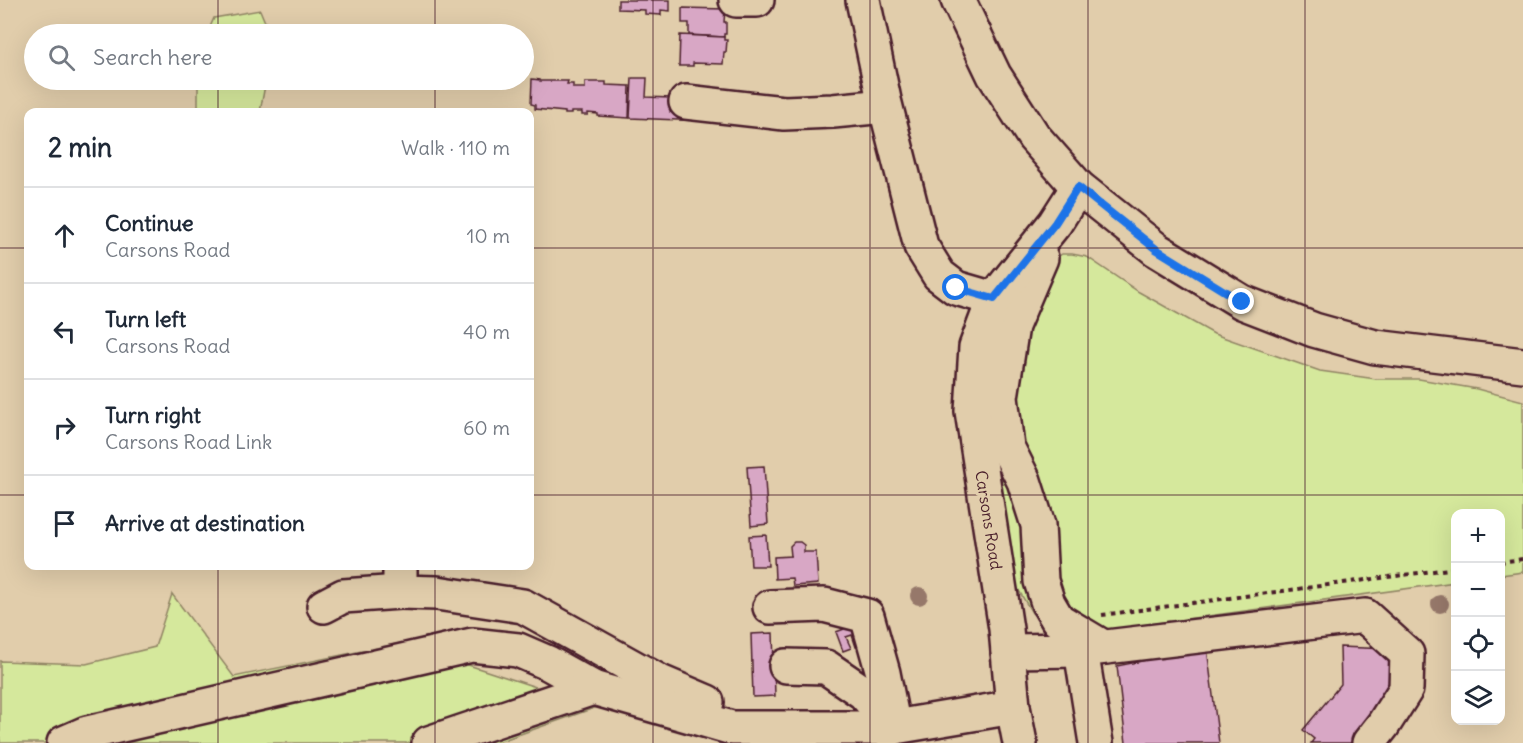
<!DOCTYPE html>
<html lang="en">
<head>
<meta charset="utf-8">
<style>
	:root { --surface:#fff; --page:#f2f2f3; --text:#1f2937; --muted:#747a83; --line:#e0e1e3 }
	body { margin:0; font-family:Delius,sans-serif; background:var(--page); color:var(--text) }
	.controls { position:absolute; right:18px; bottom:18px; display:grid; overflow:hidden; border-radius:12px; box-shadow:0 6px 24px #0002 }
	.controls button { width:54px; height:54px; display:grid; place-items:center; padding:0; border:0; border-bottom:2px solid var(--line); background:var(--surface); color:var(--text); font:30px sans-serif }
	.stop { position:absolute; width:18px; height:18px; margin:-14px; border:4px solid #1a73e8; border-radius:50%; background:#fff }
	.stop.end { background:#1a73e8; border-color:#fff; box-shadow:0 2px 6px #0008 }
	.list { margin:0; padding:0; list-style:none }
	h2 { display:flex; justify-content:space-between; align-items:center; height:78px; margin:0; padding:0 24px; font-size:26px }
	h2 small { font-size:20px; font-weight:400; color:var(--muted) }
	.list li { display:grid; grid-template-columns:39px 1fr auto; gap:18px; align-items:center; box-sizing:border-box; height:96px; padding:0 24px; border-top:2px solid var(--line) }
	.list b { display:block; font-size:22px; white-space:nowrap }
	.list p { margin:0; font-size:20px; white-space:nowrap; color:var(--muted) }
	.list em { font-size:20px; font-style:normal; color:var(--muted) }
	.icon { flex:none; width:33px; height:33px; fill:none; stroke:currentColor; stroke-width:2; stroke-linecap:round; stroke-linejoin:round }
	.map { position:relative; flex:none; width:1523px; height:743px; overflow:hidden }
	.search { position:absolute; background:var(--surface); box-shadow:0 6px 24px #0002; left:24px; top:24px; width:510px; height:66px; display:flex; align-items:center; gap:15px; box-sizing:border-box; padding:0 21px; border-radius:33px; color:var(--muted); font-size:22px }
	.panel { position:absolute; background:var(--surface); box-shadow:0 6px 24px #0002; left:24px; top:108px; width:510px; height:462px; border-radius:12px }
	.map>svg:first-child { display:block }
</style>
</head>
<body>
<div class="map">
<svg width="1523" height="743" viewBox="0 0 1523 743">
	<rect width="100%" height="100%" fill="#e1cdab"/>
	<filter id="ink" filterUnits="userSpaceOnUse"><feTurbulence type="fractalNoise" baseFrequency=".0167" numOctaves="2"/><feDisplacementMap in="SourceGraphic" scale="12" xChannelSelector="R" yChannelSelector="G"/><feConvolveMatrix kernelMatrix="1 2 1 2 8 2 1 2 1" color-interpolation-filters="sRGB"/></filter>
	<g filter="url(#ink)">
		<g fill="#d5e89c" stroke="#908464" stroke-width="1.5">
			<path d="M260,10L270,34H207L214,18Z"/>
			<path d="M198,80H266L260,112H198Z"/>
			<path d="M1062,254H1072L1087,257L1139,292L1214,334L1320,371L1376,379H1419L1477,389L1523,401V572L1501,575L1500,514H1456L1455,582L1062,636L1032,613L1015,584L987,425L1048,264Z"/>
			<path d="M172,594L234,677L401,643L597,707L495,743H0V661L86,664L155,647Z"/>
		</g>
		<g fill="#d8a7c5" stroke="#4a1f2b" stroke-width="1.5">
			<path d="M618,0H670V11L661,10V15L645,14V10L618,9Z"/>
			<path d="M682,8L725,9L724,22H726V34H724V37L689,35V23H682Z"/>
			<path d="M680,35L724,37V40H727L726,52H724L723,64L693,63V66H679Z"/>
			<path d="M632,78H647L646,97L670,98V112L703,114V121L630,118Z"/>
			<path d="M532,79L540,80V81H568L567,84H573V88H585V82H606V85L630,86L629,118L598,116V114L588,113V115H582V112H571V114H565V112L535,109V105L531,104Z"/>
			<path d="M764,466L768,524L751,526L747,467Z"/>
			<path d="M766,535L768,566H751L749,536Z"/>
			<path d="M794,542H800L804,545V552H816L818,584L793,586L792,578L775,579L774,557L791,556L790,546Z"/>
			<path d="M858,624L865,643L856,647L852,635L846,637L851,648L843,651L836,632Z"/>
			<path d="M773,633L775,696L753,697L751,634Z"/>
			<path d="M1340,647L1388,649L1392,691L1354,743H1311L1314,739L1303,730L1341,684Z"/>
			<path d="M1207,648L1219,743H1126L1117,666Z"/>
		</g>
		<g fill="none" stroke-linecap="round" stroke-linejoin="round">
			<g stroke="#4a1f2b" stroke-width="38">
				<g id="minor">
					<path d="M736,0H757"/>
					<path d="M863,0L884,100L921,246L939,275L956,288L994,299"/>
					<path d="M958,0L994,75L1034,137L1078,187L1157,250L1242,302L1314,330L1375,347L1523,365"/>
					<path d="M686,102L784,113L833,111L885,106"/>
					<path d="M1041,258L1012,326L1001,397L1007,447L1024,481L1038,525L1041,581L1048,603L1058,620L1103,647"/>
					<path d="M400,566V592L437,593L523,606L660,682L707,702"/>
					<path d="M324,606L343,596L400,592"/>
					<path d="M770,607L824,605L867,616L883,673L894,728"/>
					<path d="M1081,650L1096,743"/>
					<path d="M1008,651L1081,650L1365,616L1407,654L1406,689L1383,725L1369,743"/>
					<path d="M786,666L826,667L864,693L893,726"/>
					<path d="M64,743L87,733L472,645L518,650L548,663L593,688L732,728H889L1013,707"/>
					<path d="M429,743L593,688"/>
					<path d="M1020,743L1013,707L1006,629L972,411L976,347L994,299L1055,223L1078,187"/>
				</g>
			</g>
			<g stroke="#4a1f2b" stroke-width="4" stroke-dasharray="4.5 4.5" stroke-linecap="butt">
				<path d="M1500,562L1523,559"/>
				<path d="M1102,615L1456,568"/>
			</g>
			<use href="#minor" stroke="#e1cdab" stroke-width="33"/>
		</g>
		<g fill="#96786b">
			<circle cx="919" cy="596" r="9"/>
			<circle cx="1440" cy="604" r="9"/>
		</g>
	</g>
	<g fill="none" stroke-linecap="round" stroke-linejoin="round" filter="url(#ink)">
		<path stroke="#1a73e8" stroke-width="8" d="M956,288L994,299L1055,223L1078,187L1156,249L1242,302"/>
	</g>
	<path fill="none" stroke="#4a1f2b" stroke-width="1.5" stroke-opacity="0.55" d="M218,0V34M435,0V34M653,0V743M870,0V743M1088,0V743M1305,0V743M218,80V112M435,80V112M0,248H28M530,248H1523M0,495H28M530,495H1523M218,566V743M435,566V743"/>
	<g text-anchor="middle" stroke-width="6" stroke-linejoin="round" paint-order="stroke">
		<g font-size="16" fill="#4a1f2b" stroke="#e1cdab">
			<text transform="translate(989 520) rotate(81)" y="6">Carsons Road</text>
		</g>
	</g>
</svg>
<div class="controls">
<button>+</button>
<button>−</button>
<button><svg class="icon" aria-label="locate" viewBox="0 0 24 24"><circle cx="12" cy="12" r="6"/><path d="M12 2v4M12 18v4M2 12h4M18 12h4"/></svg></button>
<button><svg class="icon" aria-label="layers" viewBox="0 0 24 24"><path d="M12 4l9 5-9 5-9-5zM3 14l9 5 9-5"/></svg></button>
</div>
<div class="stop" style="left:956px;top:288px"></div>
<div class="stop end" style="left:1242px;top:302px"></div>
<div class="search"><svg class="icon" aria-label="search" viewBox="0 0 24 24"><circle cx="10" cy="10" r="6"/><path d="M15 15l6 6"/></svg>Search here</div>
<section class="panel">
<h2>2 min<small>Walk · 110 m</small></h2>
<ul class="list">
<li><svg class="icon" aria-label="ahead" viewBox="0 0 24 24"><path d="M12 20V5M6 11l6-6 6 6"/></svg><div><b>Continue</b><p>Carsons Road</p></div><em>10 m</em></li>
<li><svg class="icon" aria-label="left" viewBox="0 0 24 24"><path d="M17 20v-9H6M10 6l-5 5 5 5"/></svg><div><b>Turn left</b><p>Carsons Road</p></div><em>40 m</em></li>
<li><svg class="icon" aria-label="right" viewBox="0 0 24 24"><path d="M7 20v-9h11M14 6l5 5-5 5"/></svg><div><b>Turn right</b><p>Carsons Road Link</p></div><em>60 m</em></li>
<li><svg class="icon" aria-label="arrive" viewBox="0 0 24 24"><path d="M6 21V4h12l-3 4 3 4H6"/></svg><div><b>Arrive at destination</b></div></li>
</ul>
</section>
</div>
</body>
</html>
